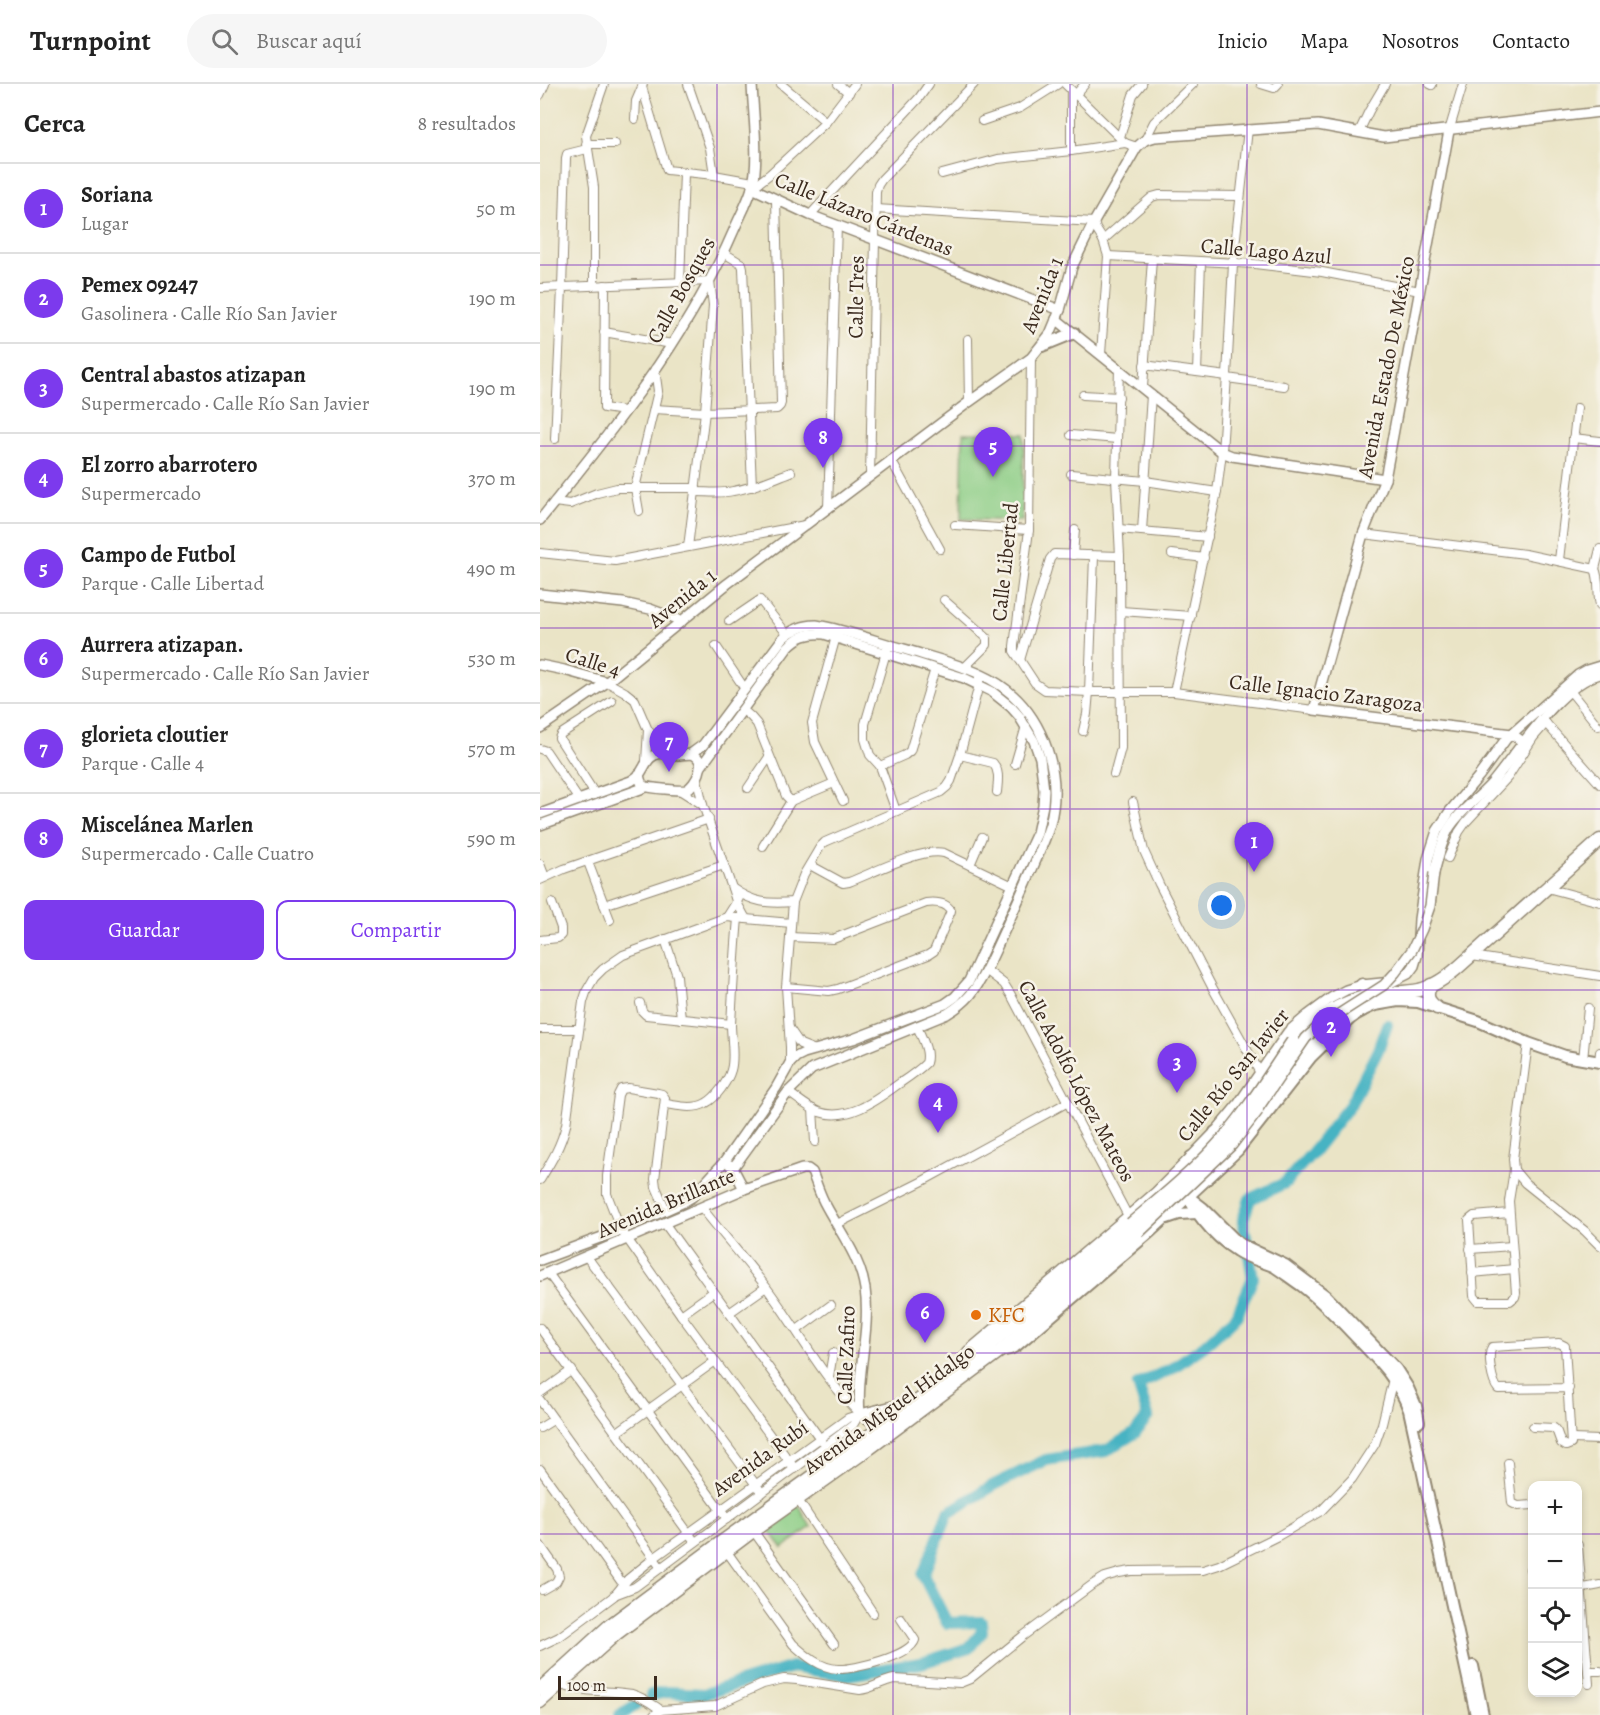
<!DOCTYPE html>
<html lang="es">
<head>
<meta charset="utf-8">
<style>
	:root { --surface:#fff; --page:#f6f6f6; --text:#222; --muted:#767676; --line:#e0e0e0; --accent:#7c3aed }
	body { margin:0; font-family:Alegreya,serif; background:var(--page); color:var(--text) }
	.controls { position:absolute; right:18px; bottom:18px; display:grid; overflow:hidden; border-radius:12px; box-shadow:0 3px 9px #0003 }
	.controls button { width:54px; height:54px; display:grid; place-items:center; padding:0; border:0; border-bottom:2px solid var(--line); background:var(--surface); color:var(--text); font:30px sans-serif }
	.scale { position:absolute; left:18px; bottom:15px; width:99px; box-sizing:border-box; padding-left:6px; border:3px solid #3b2a1e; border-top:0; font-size:16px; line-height:21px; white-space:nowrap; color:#3b2a1e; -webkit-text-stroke:4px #f7f3e8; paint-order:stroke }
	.you { position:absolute; left:682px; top:822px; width:21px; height:21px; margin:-15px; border:4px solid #fff; border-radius:50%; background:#1a73e8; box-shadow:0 0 0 9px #1a73e833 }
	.badge { display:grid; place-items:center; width:39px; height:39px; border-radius:50%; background:var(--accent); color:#fff; font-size:20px; font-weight:700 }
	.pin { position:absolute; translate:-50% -50px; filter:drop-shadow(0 2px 3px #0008) }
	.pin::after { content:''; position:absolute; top:32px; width:21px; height:18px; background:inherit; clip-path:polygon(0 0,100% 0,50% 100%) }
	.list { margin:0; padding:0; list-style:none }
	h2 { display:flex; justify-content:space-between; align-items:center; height:78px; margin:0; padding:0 24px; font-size:26px }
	h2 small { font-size:20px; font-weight:400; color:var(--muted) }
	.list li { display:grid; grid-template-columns:39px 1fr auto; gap:18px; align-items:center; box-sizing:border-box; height:90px; padding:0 24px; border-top:2px solid var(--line) }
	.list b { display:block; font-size:22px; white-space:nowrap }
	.list p { margin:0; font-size:20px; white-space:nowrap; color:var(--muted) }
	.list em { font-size:20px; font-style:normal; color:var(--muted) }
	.actions { display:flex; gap:12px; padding:18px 24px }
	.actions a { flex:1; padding:14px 0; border:2px solid var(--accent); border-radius:12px; text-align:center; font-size:21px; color:var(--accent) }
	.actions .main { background:var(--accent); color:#fff }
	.icon { flex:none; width:33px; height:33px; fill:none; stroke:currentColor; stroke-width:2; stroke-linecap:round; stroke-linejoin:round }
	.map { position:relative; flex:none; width:1060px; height:1631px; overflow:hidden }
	header { display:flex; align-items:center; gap:36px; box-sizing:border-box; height:84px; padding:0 30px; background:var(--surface); border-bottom:2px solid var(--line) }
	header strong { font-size:28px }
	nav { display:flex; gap:33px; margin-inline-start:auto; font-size:21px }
	.search { width:420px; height:54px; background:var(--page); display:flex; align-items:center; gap:15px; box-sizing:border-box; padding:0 21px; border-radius:33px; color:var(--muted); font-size:22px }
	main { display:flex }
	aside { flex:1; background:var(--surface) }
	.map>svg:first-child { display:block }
</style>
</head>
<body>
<header>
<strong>Turnpoint</strong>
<div class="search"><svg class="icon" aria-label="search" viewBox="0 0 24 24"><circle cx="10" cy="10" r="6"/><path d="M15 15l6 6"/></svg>Buscar aquí</div>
<nav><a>Inicio</a><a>Mapa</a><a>Nosotros</a><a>Contacto</a></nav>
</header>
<main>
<aside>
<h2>Cerca<small>8 resultados</small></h2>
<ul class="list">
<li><span class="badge">1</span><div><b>Soriana</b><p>Lugar</p></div><em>50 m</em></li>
<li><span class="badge">2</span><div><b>Pemex 09247</b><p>Gasolinera · Calle Río San Javier</p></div><em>190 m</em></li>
<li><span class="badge">3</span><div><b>Central abastos atizapan</b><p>Supermercado · Calle Río San Javier</p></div><em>190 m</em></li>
<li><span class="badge">4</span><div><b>El zorro abarrotero</b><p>Supermercado</p></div><em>370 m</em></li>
<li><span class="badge">5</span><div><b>Campo de Futbol</b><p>Parque · Calle Libertad</p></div><em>490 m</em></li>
<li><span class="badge">6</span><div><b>Aurrera atizapan.</b><p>Supermercado · Calle Río San Javier</p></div><em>530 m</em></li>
<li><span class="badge">7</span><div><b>glorieta cloutier</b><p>Parque · Calle 4</p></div><em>570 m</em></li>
<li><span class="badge">8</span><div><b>Miscelánea Marlen</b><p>Supermercado · Calle Cuatro</p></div><em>590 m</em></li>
</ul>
<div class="actions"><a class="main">Guardar</a><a>Compartir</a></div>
</aside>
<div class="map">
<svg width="1060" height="1631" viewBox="0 0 1060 1631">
	<rect width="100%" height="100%" fill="#f7f3e8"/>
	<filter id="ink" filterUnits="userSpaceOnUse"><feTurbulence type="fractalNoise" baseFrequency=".0167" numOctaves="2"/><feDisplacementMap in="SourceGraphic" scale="12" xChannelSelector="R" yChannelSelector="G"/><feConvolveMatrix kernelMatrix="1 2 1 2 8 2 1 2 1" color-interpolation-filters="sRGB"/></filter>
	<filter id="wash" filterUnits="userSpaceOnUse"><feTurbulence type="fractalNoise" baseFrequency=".008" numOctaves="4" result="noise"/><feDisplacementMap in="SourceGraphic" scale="24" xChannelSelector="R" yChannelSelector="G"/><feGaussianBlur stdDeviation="1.35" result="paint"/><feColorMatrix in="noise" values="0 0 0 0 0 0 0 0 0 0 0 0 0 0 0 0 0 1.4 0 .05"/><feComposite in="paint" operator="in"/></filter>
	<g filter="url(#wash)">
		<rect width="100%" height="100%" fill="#eae4c6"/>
		<g fill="#8ccd85" stroke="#647c52" stroke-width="1.5">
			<path d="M423,349L484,350L482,437L421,435Z"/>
			<path d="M255,1415L271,1443L243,1464L224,1440Z"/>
		</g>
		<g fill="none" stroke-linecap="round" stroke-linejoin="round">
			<g stroke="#46b3c3" stroke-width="12">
				<path d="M111,1611L127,1608L164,1610L252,1583L307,1591L381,1579L429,1564L442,1548L441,1538L407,1539L383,1491L408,1429L454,1401L506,1376L566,1367L595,1349L608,1332L598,1301L631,1285L664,1262L696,1233L713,1194L703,1136L710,1115L745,1099L772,1069L810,1021L838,966L847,941"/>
				<path d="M80,1631L96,1621"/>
			</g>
		</g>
	</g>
	<g filter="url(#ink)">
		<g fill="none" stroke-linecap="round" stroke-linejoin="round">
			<g stroke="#928772" stroke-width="10">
				<g id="minor">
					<path d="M103,0L102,3L127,86L174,91L213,98"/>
					<path d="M148,0L170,64L174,91"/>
					<path d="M241,0L286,38"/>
					<path d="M298,0L309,9"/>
					<path d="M525,0L585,59L597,63"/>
					<path d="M721,0L734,4L738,0"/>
					<path d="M890,0L892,1"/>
					<path d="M536,10L545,0"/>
					<path d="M0,11L5,0"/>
					<path d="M95,35L96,17L102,3"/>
					<path d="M442,37L480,24L518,0"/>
					<path d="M909,47L923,0"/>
					<path d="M819,48L829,27L845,0"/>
					<path d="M580,53L593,11L602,0"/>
					<path d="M605,56L614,38L653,0"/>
					<path d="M46,60H75"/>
					<path d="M531,67V6"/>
					<path d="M402,90L458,75L531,67L585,59"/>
					<path d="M212,104L230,90L286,38L315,0"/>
					<path d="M336,125L554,138L556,145L563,156L568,172L561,270"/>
					<path d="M270,131L379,14L389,0"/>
					<path d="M563,156L612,113L619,111L700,112"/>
					<path d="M184,169L202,180L203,184L212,403"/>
					<path d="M568,172L715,180L782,188L880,207"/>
					<path d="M140,198L144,89"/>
					<path d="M54,201V103L46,52L64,0"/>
					<path d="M65,201L64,324L84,327"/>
					<path d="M0,204L170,197L173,221L165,328L148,463"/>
					<path d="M64,248L132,260"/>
					<path d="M428,255L429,318"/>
					<path d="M491,274L489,446L474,562V567L495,599L505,606L549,608H634L774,626"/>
					<path d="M604,281L687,292"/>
					<path d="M657,288L661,178"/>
					<path d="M687,294L744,302"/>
					<path d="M603,303L612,175"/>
					<path d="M543,311L579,313"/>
					<path d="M114,325L165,328L237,325L240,322L241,319L236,116"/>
					<path d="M531,351L577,355"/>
					<path d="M1033,354L1060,357"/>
					<path d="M15,355L22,204L26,74L27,70L47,65"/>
					<path d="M351,376L400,465"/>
					<path d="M531,390L605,397L677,408"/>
					<path d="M330,392L336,108L338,101L342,95L434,0"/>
					<path d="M155,408C168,408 180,410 193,407C213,404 232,395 251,388"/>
					<path d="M14,418L30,420L57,409L77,404H156"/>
					<path d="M288,424L297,141"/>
					<path d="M99,427L95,404L118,307L115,285"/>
					<path d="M415,441L489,446"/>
					<path d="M579,445L668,453"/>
					<path d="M602,447L611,311"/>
					<path d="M823,450L985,470L1055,485"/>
					<path d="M0,469L75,477L265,441"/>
					<path d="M632,470L664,474"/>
					<path d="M533,471L535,446"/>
					<path d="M1019,476L1037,324"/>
					<path d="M1055,485C1060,495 1057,510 1060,521"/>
					<path d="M1055,485L1060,465"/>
					<path d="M404,516L447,554V561L424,584"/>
					<path d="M581,527L651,532"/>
					<path d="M189,537L220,516L247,550"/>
					<path d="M297,549L272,639L275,658L303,717"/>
					<path d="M176,562L205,605"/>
					<path d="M347,565L325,640V655L330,671L340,682L356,727"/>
					<path d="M480,576L510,475L514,470L580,472"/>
					<path d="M67,598L85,608L95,616L108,646L129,670"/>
					<path d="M1027,603L1058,642"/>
					<path d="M634,608L677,408L682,368L687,292L693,180L708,45"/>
					<path d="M203,626L211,633L217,640L246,712L251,717"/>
					<path d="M1003,636L1060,700"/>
					<path d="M543,647L547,630L549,608L554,472"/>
					<path d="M0,665L6,667L39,716"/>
					<path d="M420,671L453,679C460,687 458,697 457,708"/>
					<path d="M106,677L108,646"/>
					<path d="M475,680L486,642"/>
					<path d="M340,682L365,671L370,667L395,585"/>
					<path d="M574,690L581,664L580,472L576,394L579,284"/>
					<path d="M157,695L163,721L192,804"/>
					<path d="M208,704L229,673"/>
					<path d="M141,707L163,721"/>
					<path d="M55,710L19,654L21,650L72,617"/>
					<path d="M251,717L294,699"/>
					<path d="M593,718L604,767L619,800L672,903L720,989"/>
					<path d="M223,762L251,717"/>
					<path d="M908,774L919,748L926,738L968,693L993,654L1006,639"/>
					<path d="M48,778L70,836"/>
					<path d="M0,780L5,793"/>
					<path d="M270,781L303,799L309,798C333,789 380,764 404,769L473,802"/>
					<path d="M430,781L442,753"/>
					<path d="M0,796L24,785L169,735"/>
					<path d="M1007,804L1060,818"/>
					<path d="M64,821L184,781"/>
					<path d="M187,833L199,814"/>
					<path d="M251,839L206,835L196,817L192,804C213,819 228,820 253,818"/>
					<path d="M125,855L137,892L141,935"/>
					<path d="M0,856L18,854L21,851V844L12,819"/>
					<path d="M932,872L1060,892"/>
					<path d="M446,886L464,900L471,911L588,1132"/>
					<path d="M246,903L289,907L298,905L388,871L394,867L411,827C406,818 395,818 386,819L293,855L250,853"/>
					<path d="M100,919L102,927L106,931L191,940"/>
					<path d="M249,944L260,960L275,966"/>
					<path d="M0,945H38"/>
					<path d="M1043,976L1048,924"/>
					<path d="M1059,978L1060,968"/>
					<path d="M250,979V963L246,903L253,818L264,790L280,763L285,758L401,708L407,703L411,697L420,671L439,601V590"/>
					<path d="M248,1008C257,1014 268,1024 279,1028C309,1038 338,1015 360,999C369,993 378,987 386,979C390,967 381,953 377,942"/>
					<path d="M126,1020C139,1022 154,1026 166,1019C176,1014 188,997 191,986C195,973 191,955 191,940C193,905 195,869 198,834"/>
					<path d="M273,1025L275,1058"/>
					<path d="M974,1086L985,1099L1045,1147L1060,1162"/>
					<path d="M0,1096C11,1078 21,1062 26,1041L43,918L47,906L54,894L63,885L83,871L187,833L206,835"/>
					<path d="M162,1124C183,1151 206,1176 226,1203C258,1245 282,1294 320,1330"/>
					<path d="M126,1126L116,1103L115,1095L125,1014L122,1010L118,1009L88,1004L81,1005L78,1011L67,1092V1110L81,1146L141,1231L255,1385"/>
					<path d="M969,1129L934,1132L929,1136L934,1212L938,1217H970L975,1213L976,1209L969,1117L974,1086L973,1075L988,959"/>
					<path d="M125,1140L281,1356"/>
					<path d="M297,1140L381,1098L528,1018"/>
					<path d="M930,1165L972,1162"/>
					<path d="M47,1173L222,1409"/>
					<path d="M8,1189L187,1435"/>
					<path d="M932,1189L974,1185"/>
					<path d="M189,1229L226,1203"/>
					<path d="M141,1231L173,1208"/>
					<path d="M0,1244L155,1458"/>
					<path d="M257,1246L291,1221"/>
					<path d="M289,1293L293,1269"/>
					<path d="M0,1309L32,1286"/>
					<path d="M0,1316L121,1484"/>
					<path d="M993,1343L1014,1344L1017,1348L1021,1359L1026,1362L1031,1360L1025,1262L1019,1259L952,1263C947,1272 952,1298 958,1305L1029,1304"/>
					<path d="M0,1344L13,1336"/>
					<path d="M76,1349L174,1278"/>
					<path d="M1032,1355L1060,1356"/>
					<path d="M968,1379L972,1419L978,1422L993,1421"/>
					<path d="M0,1385L85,1503"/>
					<path d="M256,1413L333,1529"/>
					<path d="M212,1445L294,1560"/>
					<path d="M0,1461L17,1485L19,1492L16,1498L2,1506"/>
					<path d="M1038,1461L1049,1600"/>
					<path d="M185,1465L253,1560C266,1572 280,1584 298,1585C314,1586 370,1572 375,1556L361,1535"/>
					<path d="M990,1485L993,1492"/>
					<path d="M1038,1505L1060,1501"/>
					<path d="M74,1511L95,1503L285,1362L313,1341L319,1331"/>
					<path d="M0,1562L19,1553L30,1545L74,1512L88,1495L114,1474L308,1334L320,1330"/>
					<path d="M1048,1587H1060"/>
					<path d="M18,1599C34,1609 72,1606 92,1610C103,1613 112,1620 121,1626"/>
					<path d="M114,1631L121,1626L175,1622L223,1600L244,1595L257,1596L320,1606C332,1605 342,1597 354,1595L420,1599L430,1595L483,1552L552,1501L565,1493L579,1489L591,1487L663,1486L679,1481L738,1452L781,1427L812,1395L835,1360L842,1340L853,1295"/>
				</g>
			</g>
			<g stroke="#928772" stroke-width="12">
				<g id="tertiary">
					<path d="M0,1L3,0"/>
					<path d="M909,47L845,395L823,450L774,626L972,650L983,658"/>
					<path d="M212,104L270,131L520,226"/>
					<path d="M516,235L682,368L692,372L845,395"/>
					<path d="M0,436C73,346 148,253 194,146C200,132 208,118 212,104C220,78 213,29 212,0"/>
					<path d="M0,510L83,519L110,525L142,537"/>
					<path d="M0,581L24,586L67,598"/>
					<path d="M0,644L67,598L187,500L429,318L491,274L510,250L520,226L532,183L554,138L597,63L605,56L615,53L778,41L844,53L1060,28"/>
					<path d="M152,669L163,661L243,554C253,545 263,541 276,541C306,546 335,557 364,565C393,574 423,581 450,595C500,622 524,685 510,740C504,760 494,780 486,799C473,828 460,857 446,886C435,907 428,917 407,930L272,985L248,1008L193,1084"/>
					<path d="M0,730L91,697C94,695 97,693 99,691C106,682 107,671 121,669C127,669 134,671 140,671C144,671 150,669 154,671C168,678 156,701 146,706C143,707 107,704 105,702C100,700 100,695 99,690"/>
					<path d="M0,741L106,703"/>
					<path d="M894,789C898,774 901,759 908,746C919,727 938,715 952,699C977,669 1021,599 1060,590"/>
					<path d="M190,1081L193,1084L204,1105"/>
					<path d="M0,1176L81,1146L142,1119L152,1113L185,1077L236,1004L250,979L256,973L264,969L313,955L405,920L415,913L429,897L497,749L503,721L504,706L500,674L494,657L479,632L471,623L451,607L424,594L284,550C268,549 258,552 248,563L160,684"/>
					<path d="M0,1192L204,1105L262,1085H268L272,1088C276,1098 279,1108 284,1118C299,1147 320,1172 325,1205C331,1247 316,1288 320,1330L344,1346"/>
					<path d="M419,1287L421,1278L428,1267L588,1132L616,1108L651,1073L675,1048L699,1019L748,948L768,931L791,914L806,906L822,901L852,898L868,890L874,882L877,872L879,835L888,775L897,747L910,727L939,692L966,655L1038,591L1047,586L1060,582"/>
					<path d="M320,1330L373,1317"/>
				</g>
			</g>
			<g stroke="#928772" stroke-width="14">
				<g id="secondary">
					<path d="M502,262L534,249"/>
					<path d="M675,1048V1061L680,1066"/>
					<path d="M651,1073C648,1080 645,1088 645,1095C644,1121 676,1154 697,1167C709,1175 723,1177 735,1183C744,1189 753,1196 762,1202C780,1216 796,1232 812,1249C836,1274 857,1293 869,1326L936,1631"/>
					<path d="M650,1114L663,1124L698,1159L745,1181L786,1212L856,1285L868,1304L876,1322L879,1338"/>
					<path d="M627,1134L639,1130L657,1129"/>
					<path d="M460,1267L470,1265L476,1262L610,1148L698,1066L771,973L813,932L824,926L835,921L858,917L878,918L938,937L988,959L1025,972L1060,978"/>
					<path d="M933,1582L943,1631"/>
				</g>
			</g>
			<g stroke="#928772" stroke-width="15">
				<g id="primary">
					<path d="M822,901L834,911"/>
					<path d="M891,901C885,912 888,917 897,924"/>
					<path d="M753,957C773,934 803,917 833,911C848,908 864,909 879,906C895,902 910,891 922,880L1060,756"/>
					<path d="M723,1021C734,1012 742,999 750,988C770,962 784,947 813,932"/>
					<path d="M0,1605L70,1541L180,1459L419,1287L591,1140"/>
					<path d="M0,1618L76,1550L213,1447L330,1364L460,1267L598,1148"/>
				</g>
			</g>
			<use href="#minor" stroke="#fff" stroke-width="8"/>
			<use href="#tertiary" stroke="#fff" stroke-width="9"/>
			<use href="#secondary" stroke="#fff" stroke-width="10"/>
			<use href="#primary" stroke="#fff" stroke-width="12"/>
			<g stroke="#928772" stroke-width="12" stroke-linecap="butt">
				<path id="tertiary-bridge" d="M717,1026L766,954L777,944L844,901L855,889L872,866L882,845L890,822L894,789"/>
			</g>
			<g stroke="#928772" stroke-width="15" stroke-linecap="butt">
				<g id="primary-bridge">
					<path d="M591,1140C620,1115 651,1091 677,1062C705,1032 730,991 753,957"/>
					<path d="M598,1148L691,1060L717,1026"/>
				</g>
			</g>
			<use href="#tertiary-bridge" stroke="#fff" stroke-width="9"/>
			<use href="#primary-bridge" stroke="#fff" stroke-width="12"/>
		</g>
	</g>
	<path fill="none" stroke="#7b2cbf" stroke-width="1.5" stroke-opacity="0.55" d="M177,0V1631M353,0V1631M530,0V1631M707,0V1631M883,0V1631M0,181H1060M0,362H1060M0,544H1060M0,725H1060M0,906H1060M0,1087H1060M0,1269H1060M0,1450H993M1038,1450H1060"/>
	<circle fill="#e8710a" stroke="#f7f3e8" stroke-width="2" cx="436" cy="1231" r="6"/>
	<g text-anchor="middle" stroke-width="5" stroke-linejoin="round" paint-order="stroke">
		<g font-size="21" fill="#3b2a1e" stroke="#f7f3e8">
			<text transform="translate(324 130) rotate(22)" y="7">Calle Lázaro Cárdenas</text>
			<text transform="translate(726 167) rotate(5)" y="7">Calle Lago Azul</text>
			<text transform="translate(141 206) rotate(-61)" y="7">Calle Bosques</text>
			<text transform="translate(502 211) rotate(-68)" y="7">Avenida 1</text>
			<text transform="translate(316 213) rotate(-89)" y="7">Calle Tres</text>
			<text transform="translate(846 283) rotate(-79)" y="7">Avenida Estado De México</text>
			<text transform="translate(465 478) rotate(-84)" y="7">Calle Libertad</text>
			<text transform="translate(142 514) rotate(-39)" y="7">Avenida 1</text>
			<text transform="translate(53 578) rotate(18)" y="7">Calle 4</text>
			<text transform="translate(786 609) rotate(7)" y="7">Calle Ignacio Zaragoza</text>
			<text transform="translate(693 991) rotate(-51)" y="7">Calle Río San Javier</text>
			<text transform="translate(537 997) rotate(62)" y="7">Calle Adolfo López Mateos</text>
			<text transform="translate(126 1119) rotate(-23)" y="7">Avenida Brillante</text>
			<text transform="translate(306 1271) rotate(-88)" y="7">Calle Zafiro</text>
			<text transform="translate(349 1325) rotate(-36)" y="7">Avenida Miguel Hidalgo</text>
			<text transform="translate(220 1374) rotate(-36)" y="7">Avenida Rubí</text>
		</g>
		<g font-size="21" fill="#c56008" stroke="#f7f3e8" text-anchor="start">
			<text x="448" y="1238">KFC</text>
		</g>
	</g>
</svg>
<div class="controls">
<button>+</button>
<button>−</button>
<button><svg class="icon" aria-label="locate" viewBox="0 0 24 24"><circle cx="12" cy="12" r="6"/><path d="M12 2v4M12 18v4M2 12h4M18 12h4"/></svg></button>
<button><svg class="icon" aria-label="layers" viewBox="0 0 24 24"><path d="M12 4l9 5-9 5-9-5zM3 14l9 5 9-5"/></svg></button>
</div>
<div class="scale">100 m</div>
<div class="you"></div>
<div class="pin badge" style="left:714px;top:788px">1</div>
<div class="pin badge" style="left:791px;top:973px">2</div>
<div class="pin badge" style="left:637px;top:1009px">3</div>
<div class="pin badge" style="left:398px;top:1049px">4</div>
<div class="pin badge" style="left:453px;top:393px">5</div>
<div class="pin badge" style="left:385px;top:1259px">6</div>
<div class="pin badge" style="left:129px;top:688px">7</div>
<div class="pin badge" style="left:283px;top:384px">8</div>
</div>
</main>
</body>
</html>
